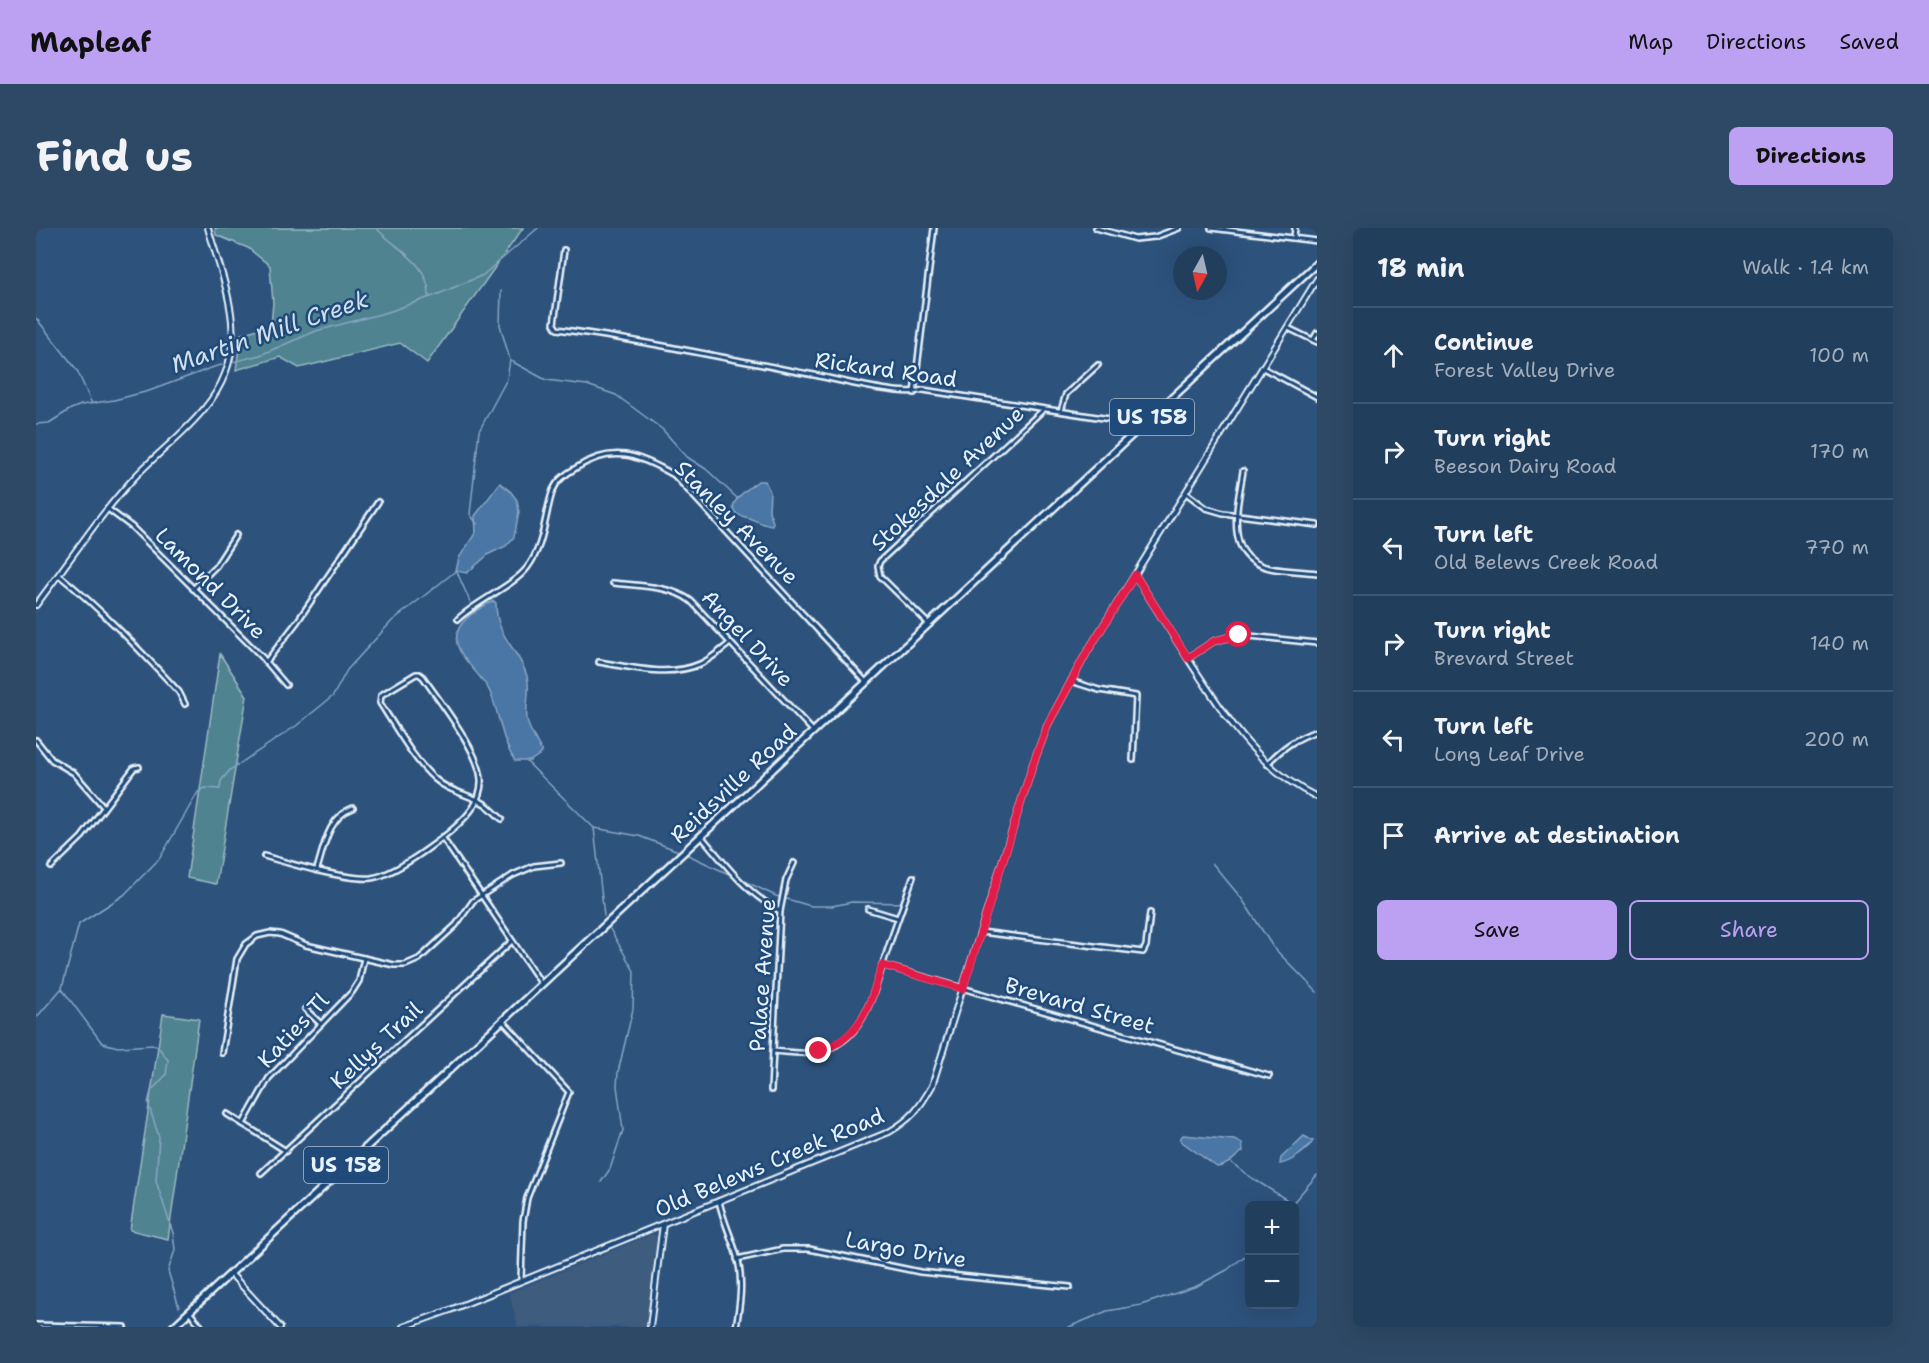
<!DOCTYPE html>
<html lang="en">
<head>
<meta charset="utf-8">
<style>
	:root { --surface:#223e5d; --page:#2e4966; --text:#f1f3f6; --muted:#a2aebc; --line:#3f5772; --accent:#bca0f2 }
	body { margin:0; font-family:"Shantell Sans",sans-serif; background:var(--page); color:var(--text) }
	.controls { position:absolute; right:18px; bottom:18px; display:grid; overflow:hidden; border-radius:9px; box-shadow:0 6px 24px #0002 }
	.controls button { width:54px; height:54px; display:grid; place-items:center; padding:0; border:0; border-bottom:2px solid var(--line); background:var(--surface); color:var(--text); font:30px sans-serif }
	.compass { position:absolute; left:1137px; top:18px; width:54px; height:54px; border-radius:50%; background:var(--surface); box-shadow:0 6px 24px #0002; rotate:188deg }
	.stop { position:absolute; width:18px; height:18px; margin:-14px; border:4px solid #e11d48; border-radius:50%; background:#fff }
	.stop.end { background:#e11d48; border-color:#fff; box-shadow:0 2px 6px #0008 }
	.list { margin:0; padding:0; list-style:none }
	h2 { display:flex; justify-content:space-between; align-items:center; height:78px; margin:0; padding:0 24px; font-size:26px }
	h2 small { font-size:20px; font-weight:400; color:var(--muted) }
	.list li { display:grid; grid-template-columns:39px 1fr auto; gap:18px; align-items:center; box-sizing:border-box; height:96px; padding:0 24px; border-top:2px solid var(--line) }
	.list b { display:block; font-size:22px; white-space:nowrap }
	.list p { margin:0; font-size:20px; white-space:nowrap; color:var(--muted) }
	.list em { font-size:20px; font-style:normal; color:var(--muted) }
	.actions { display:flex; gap:12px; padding:18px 24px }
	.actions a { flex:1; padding:14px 0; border:2px solid var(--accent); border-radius:9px; text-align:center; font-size:21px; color:var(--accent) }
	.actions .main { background:var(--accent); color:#111 }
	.icon { flex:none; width:33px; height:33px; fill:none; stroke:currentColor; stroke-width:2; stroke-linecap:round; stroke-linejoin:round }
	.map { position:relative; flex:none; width:1281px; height:1099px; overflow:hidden; border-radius:9px }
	header { display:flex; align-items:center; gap:36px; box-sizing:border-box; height:84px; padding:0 30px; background:var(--accent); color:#111 }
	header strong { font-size:28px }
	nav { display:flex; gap:33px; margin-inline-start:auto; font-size:21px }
	.intro { display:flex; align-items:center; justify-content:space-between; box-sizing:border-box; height:144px; padding:0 36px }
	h1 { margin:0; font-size:42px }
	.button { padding:15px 27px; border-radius:9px; background:var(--accent); color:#111; font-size:21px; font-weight:700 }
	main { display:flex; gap:36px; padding:0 36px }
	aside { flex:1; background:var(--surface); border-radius:9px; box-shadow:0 6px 24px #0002 }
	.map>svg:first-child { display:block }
</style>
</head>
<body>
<header>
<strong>Mapleaf</strong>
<nav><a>Map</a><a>Directions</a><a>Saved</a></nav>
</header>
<div class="intro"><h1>Find us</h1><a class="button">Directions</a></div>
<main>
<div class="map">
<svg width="1281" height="1099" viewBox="0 0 1281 1099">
	<rect width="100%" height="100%" fill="#2d527c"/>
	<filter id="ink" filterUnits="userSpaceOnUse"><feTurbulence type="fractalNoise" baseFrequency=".0167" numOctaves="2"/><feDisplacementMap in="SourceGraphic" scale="12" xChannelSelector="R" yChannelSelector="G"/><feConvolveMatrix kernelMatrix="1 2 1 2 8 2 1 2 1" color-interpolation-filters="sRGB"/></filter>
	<g filter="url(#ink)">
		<path fill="#3e5b7e" d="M616,1006L622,1008L625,1014L613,1099H482L473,1065Z"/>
		<g fill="#50838f" stroke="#9cbac4" stroke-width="1.5">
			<path d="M179,0H487L391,135L364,115L263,140L244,129L200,142L205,106L235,97L237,75L234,38L212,20L180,7Z"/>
			<path d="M184,426L211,468L180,656L151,650Z"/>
			<path d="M127,786L163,791L132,1011L94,1002Z"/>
		</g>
		<g fill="#4976a4" stroke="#89a7c6" stroke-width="1.5">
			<path d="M722,253H729L734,264L733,283L737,294L736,298C727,297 721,293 713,290C709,289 703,288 700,285C689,275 715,259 722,253Z"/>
			<path d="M464,255L475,264L481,272L483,284L478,309L470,318L453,326L431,345L420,343L423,330L440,304L439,288Z"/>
			<path d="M458,373L460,375C460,410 482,419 491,448C495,463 489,476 491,491C492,502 502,514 506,525L494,533H479C465,512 464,487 454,464C443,440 401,418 431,390C439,383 447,377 458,373Z"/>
			<path d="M1147,907L1198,912L1206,915L1207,923C1199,929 1192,938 1181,939L1146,914L1144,911Z"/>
			<path d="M1268,908L1277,913C1270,923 1256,934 1244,936L1245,930Z"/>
		</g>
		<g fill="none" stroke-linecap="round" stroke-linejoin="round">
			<g stroke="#89a7c6" stroke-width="1.5">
				<path d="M340,0C361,22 394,35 393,69"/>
				<path d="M0,90L41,142L56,176"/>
				<path d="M475,133L510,152L551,157L580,167L626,201L651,229L670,241L702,271"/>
				<path d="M0,196L13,195L35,181L45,177L78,172L113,163L178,139L224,127L280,103L352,84L400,67L447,47L502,0"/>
				<path d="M441,296L434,286L443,203L471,151L474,132L464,97L465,63"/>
				<path d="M421,344L439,385"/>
				<path d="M491,534L558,600L568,688"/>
				<path d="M558,600L603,608L645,624"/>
				<path d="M650,626L699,649"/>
				<path d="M1176,635L1206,671L1237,719L1281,764"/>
				<path d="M704,651L740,668L775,678H796L816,674L870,675"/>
				<path d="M26,761L66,815L82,819L118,817L123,820L132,832L130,847L115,863L112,875L123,909L120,953L137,1005L139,1022L132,1043L143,1079"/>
				<path d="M0,790L26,760L43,696L88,667L124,630L162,564L169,560L184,561L185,553L194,542L260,498L297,468L311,442L356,393L421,342"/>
				<path d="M1194,934L1216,950L1256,975"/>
				<path d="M565,954L574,941L587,902L581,858L582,844L597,781L598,743L574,701"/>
				<path d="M1254,978L1281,947"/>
				<path d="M148,1097V1099"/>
				<path d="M1033,1099L1071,1083L1105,1077L1161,1058L1191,1042L1214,1024"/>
			</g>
			<g stroke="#e8f1f8" stroke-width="8">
				<g id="minor">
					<path d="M1060,0L1099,11L1119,9L1143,0"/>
					<path d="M1175,0L1281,13"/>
					<path d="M1258,9L1259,0"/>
					<path d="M528,22L518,96L521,101C607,112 693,131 778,147C803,152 865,169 887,162L1106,196"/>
					<path d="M1252,100L1281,114"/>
					<path d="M1277,112L1281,105"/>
					<path d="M1227,140L1281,169"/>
					<path d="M878,165L898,0"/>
					<path d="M1025,183L1030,166L1062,137"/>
					<path d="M1207,243C1202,277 1186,330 1234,340C1249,343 1265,343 1281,345"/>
					<path d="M1150,265L1170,280L1187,285L1281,297"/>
					<path d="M72,281L96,299L226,429L250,457"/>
					<path d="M23,347C66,382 105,423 143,464L149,476"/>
					<path d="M577,355C603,358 634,357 655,373L777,503"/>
					<path d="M157,361L180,338L200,307"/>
					<path d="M422,391C441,373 477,358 491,340C509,317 508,287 517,262C521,252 531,245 540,240C577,216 603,227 638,247L830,454"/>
					<path d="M892,395L844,348L842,338L844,333L1008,181"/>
					<path d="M1152,430L1178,413L1203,407L1281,415"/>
					<path d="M230,434L261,394L342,274"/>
					<path d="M563,434C595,439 632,450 664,436C675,431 684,423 694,415"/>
					<path d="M1035,453L1063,462L1100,468L1097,532"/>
					<path d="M0,512L16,532L38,545L67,578"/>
					<path d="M1231,536C1246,520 1260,510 1281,503"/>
					<path d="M406,609L505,755"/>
					<path d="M666,609C690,637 711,666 744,683"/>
					<path d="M228,628C255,636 309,652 335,650C361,647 421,602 436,581C441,574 446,561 445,551C443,523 404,474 387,449L383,446H380L345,467L344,475C359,498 378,533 399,551C413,564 433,566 449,576C455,580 461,587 466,591"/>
					<path d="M15,639L46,609L98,540L103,539"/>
					<path d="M281,641C288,619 292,589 317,580"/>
					<path d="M832,681L862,690"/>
					<path d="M945,704L1107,724L1110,718L1114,685"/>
					<path d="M846,737L1233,848"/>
					<path d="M269,781L285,796"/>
					<path d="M467,793L533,864L491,970L487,993L485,1052"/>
					<path d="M737,823C749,824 762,826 774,825C824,819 834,776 847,736C856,707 867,678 877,649"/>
					<path d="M186,825L201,731L210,716L221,708L234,705L244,706L270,717L358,737H369L383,731L420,697L437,673L477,647L498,638L525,635"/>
					<path d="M735,862L744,683L750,652L758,635"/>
					<path d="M191,886L250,923"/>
					<path d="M207,896L233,850L316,764L323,753L328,730"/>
					<path d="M225,945L476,713"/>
					<path d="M683,973C687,993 697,1012 702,1032C707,1055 704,1076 700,1099"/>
					<path d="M701,1031L747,1021H773L884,1044L1034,1059"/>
					<path d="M153,1084L166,1099"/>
					<path d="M0,1097L89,1099"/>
				</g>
			</g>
			<g stroke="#e8f1f8" stroke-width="8">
				<g id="tertiary">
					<path d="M1099,347C1118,377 1137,407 1156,437C1191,490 1222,541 1281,569"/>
					<path d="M0,377C32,335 61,290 97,251C119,227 147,207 168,181C218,121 191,65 172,0"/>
					<path d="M194,1045L244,1099"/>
					<path d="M367,1099L414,1082L853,904C875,891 883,881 896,858L997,536L1012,496L1050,426L1281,51"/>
					<path d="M614,1099L627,996"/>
				</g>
			</g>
			<g stroke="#e8f1f8" stroke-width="10">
				<path id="trunk" d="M137,1099L1281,35"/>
			</g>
			<use href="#minor" stroke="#1f4a7a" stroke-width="3"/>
			<use href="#tertiary" stroke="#1f4a7a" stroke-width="4"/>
			<use href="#trunk" stroke="#1f4a7a" stroke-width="5"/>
		</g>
	</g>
	<g fill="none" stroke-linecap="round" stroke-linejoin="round" filter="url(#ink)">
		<path stroke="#e11d48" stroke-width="8" d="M783,823C826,810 834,776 846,737L927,761L997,536L1012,496L1050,426L1099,347L1152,430L1178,413L1203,407"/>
	</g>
	<g text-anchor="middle" stroke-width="5" stroke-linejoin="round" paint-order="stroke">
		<g fill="#1f4a7a" stroke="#acbfd2" stroke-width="1.5">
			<rect x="1074" y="171" width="84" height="36" rx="4.5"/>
			<rect x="268" y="919" width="84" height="36" rx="4.5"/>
		</g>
		<g font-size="21" font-weight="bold" fill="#e8f1f8">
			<text x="1116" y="196">US 158</text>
			<text x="310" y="944">US 158</text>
		</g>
		<g font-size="22" fill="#e8f1f8" stroke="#1f4a7a">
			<text transform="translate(850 141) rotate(8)" y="8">Rickard Road</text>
			<text transform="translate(911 250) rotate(-43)" y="8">Stokesdale Avenue</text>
			<text transform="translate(701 294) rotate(45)" y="8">Stanley Avenue</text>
			<text transform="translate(175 355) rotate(45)" y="8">Lamond Drive</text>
			<text transform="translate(712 410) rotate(47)" y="8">Angel Drive</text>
			<text transform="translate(697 555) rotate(-43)" y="8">Reidsville Road</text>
			<text transform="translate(726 747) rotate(-86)" y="8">Palace Avenue</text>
			<text transform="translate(1044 777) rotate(16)" y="8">Brevard Street</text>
			<text transform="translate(257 802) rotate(-47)" y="8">Katies Tl</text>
			<text transform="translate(340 817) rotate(-43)" y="8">Kellys Trail</text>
			<text transform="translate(733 934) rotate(-23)" y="8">Old Belews Creek Road</text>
			<text transform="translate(870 1021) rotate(10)" y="8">Largo Drive</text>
		</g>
		<g font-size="24" font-style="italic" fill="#d0dfeb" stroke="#1f4a7a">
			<text transform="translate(234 104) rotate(-19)" y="8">Martin Mill Creek</text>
		</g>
	</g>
</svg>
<div class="controls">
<button>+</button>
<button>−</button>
</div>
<svg class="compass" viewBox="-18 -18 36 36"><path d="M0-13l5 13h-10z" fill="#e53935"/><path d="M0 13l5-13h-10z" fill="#a2aebc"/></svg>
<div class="stop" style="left:1203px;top:407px"></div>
<div class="stop end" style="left:783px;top:823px"></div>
</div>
<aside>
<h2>18 min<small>Walk · 1.4 km</small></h2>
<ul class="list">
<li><svg class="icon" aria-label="ahead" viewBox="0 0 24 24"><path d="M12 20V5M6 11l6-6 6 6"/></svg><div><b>Continue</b><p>Forest Valley Drive</p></div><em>100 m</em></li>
<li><svg class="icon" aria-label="right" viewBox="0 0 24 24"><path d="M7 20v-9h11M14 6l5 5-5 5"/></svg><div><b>Turn right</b><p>Beeson Dairy Road</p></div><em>170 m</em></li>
<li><svg class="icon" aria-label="left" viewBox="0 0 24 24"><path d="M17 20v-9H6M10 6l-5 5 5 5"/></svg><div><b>Turn left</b><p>Old Belews Creek Road</p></div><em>770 m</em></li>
<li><svg class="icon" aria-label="right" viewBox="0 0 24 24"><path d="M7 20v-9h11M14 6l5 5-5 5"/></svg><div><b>Turn right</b><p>Brevard Street</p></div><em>140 m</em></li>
<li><svg class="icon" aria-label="left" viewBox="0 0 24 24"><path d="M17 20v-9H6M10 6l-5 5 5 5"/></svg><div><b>Turn left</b><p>Long Leaf Drive</p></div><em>200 m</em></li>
<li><svg class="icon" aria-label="arrive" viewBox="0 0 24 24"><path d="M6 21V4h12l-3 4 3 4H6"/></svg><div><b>Arrive at destination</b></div></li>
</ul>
<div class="actions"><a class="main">Save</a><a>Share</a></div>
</aside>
</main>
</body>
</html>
